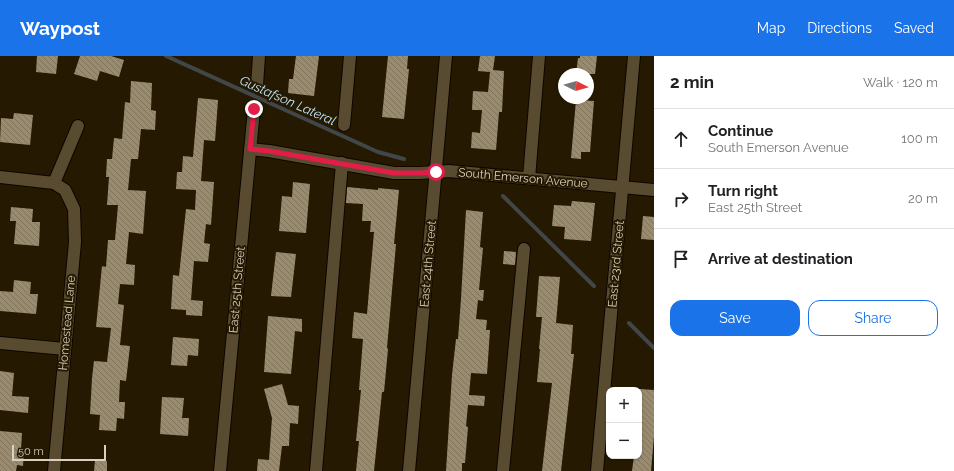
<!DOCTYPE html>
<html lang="en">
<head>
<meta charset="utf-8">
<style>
	:root { --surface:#fff; --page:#f6f6f6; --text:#202124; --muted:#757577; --line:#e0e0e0; --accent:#1a73e8 }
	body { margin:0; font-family:Raleway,sans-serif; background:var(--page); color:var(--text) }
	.controls { position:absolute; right:12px; bottom:12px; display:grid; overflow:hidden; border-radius:8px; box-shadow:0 1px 3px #0004 }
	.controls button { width:36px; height:36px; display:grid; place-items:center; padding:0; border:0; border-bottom:1px solid var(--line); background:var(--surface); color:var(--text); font:20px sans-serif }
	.compass { position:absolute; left:558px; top:12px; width:36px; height:36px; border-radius:50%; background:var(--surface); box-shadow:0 1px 3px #0004; rotate:95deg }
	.scale { position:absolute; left:12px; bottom:10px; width:94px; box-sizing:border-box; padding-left:4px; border:2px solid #d8d0c1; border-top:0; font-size:11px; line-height:14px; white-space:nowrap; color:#d8d0c1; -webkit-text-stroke:3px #251a01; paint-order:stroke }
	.stop { position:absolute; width:12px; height:12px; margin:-9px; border:3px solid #e11d48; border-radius:50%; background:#fff }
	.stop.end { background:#e11d48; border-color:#fff; box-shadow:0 1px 4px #0008 }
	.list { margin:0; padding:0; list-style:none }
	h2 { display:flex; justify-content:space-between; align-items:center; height:52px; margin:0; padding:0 16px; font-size:17px }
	h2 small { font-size:13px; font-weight:400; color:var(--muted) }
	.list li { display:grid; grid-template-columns:26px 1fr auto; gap:12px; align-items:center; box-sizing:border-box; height:60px; padding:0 16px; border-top:1px solid var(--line) }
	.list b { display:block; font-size:15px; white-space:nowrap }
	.list p { margin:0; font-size:13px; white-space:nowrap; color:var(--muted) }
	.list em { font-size:13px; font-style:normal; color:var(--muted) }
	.actions { display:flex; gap:8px; padding:12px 16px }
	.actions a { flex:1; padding:9px 0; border:1px solid var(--accent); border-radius:12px; text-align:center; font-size:14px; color:var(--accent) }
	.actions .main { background:var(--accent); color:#fff }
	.icon { flex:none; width:22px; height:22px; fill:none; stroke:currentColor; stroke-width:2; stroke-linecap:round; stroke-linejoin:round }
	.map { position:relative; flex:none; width:654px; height:415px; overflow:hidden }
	header { display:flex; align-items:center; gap:24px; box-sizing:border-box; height:56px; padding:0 20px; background:var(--accent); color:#fff }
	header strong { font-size:19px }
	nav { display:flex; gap:22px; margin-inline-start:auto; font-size:14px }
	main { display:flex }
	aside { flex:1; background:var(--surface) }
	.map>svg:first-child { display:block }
</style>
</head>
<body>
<header>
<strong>Waypost</strong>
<nav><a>Map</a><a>Directions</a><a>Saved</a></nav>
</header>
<main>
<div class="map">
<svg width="654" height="415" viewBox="0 0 654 415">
	<defs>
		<pattern id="building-back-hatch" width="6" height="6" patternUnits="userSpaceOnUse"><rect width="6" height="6" fill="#9a8b6e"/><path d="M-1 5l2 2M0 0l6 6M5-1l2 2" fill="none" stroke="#7f745e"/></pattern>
	</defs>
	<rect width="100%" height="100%" fill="#251a01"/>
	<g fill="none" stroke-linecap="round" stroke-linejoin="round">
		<g stroke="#414649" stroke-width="4">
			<path d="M166,0L378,96L404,103"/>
			<path d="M503,140L594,230"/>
			<path d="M629,267L654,292"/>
		</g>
	</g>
	<g fill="url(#building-back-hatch)">
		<path d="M37,0H58L56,18L36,16Z"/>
		<path d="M80,0H111L124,4L119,21L100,15L97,25L74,18Z"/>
		<path d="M296,0H319L314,40L288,37L289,23H293Z"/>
		<path d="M388,0H408L407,13H409L404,63L382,61Z"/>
		<path d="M480,0H495L493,14L504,15L502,56H499L496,94L471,92L472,76L480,77L482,54H472L473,35L488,36L490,16L478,15Z"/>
		<path d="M580,0H597L595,18H576L578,2H580Z"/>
		<path d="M131,25L152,27L151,54L156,55L155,74L141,73L138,103H131L128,134L146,135L143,178L129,176L126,208L135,209L134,229L120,228L118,248L124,249L120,289L130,290L126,325L120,324L119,346H125L124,363L117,362L116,375L99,374L100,359L90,358L92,322L94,305L107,306L111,272L96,271L102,210L106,211L108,184H115L118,149H107L109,121H106L107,103H112L114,82L122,83L125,46L130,47Z"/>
		<path d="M198,42L218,44L215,85L204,84L201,125L214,126L211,169L206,168L204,187L210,188L208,206L194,205L191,244L203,245L202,260L186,259V254L171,253L173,219L179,220L186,153L195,154L196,134L176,133L177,116H182L183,100L193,101Z"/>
		<path d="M576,44L594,45L590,96H581V103L571,102Z"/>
		<path d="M14,57L33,59L30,89L0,86L1,62L13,63Z"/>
		<path d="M293,126L310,128L306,177L279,175L282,140L292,141Z"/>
		<path d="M347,131L378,134V132L399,134L394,188H396L387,292L388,293L384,336H382L374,415H356L359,385H356L361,334H359L363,283L352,282L354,256L367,258L374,176H370L371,165H362L363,148L346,147Z"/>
		<path d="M572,145L595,147L591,185L564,183L565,171L552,170L554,149L571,150Z"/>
		<path d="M11,151L33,153L32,166H40L39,190L14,188L16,165H10Z"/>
		<path d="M466,154L483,156L480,191L483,192L479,234H484L483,245L478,244L476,263L487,264L486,274H490L487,318L471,317L469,339L485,340L484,350L468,349L466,370L468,371L465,407H462V415H446L452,319L456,283H458L461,243Z"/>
		<path d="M643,160L654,161V184L641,183Z"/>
		<path d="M504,195L516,196L515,209L503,208Z"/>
		<path d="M276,196L296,198L291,241L271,240Z"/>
		<path d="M539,220L560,221L556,267L573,269L571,298H574L561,415H542L552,327L537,326L540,293H539L542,261H536Z"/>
		<path d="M14,224L31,226L30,238H38L36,258L0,255V235L13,236Z"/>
		<path d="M268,260L302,263V276L295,275L291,318L264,316Z"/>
		<path d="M173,281L199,283L198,300L188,299L187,310L171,309Z"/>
		<path d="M0,315L14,317L12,340L29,341L28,357L0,354Z"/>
		<path d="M282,328L288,349L299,350L298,368L290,367L289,390H282L279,415H257L258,403L269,404L272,362L264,333Z"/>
		<path d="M640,333L654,334V380L651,415H632L634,400H639V348Z"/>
		<path d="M162,341L184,342L182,362H189L188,380L160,378Z"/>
		<path d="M0,375L22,377L21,394H24L23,410L17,409L16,415H0Z"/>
		<path d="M95,404L107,405V415H94Z"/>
	</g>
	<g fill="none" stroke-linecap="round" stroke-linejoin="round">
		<g stroke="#0e0500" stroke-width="14">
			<g id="minor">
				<path d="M257,29L259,0"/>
				<path d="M344,69L350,0"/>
				<path d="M250,93L269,95L394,117H420L449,115L654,134"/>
				<path d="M0,121L54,127L65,134L74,153L75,186L54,415"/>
				<path d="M529,122L539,0"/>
				<path d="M54,127L78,70"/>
				<path d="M0,287L65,293"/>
				<path d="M220,415L254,53"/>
				<path d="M316,415L342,107"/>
				<path d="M409,415L446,0"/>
				<path d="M503,415L524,193"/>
				<path d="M597,415L634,0"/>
			</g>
		</g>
		<use href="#minor" stroke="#584b30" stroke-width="12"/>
	</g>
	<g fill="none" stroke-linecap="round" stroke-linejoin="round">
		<path stroke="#e11d48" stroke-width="5" d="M254,53L250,93L269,95L394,117H420L436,116"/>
	</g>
	<g text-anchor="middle" stroke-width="4" stroke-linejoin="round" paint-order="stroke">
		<g font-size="12" fill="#d8d0c1" stroke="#251a01">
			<text transform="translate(523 122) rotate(5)" y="4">South Emerson Avenue</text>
			<text transform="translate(428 208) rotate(-85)" y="4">East 24th Street</text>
			<text transform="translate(616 208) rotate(-85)" y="4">East 23rd Street</text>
			<text transform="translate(237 234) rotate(-85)" y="4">East 25th Street</text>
			<text transform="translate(67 267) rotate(-85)" y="4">Homestead Lane</text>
		</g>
		<g font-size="13" font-style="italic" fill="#c0e4f9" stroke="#251a01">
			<text transform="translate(288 44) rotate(24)" y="5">Gustafson Lateral</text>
		</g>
	</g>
</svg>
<div class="controls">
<button>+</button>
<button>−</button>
</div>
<svg class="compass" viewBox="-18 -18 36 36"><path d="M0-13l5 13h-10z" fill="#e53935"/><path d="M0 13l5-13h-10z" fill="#757577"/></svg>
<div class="scale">50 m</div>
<div class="stop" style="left:436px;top:116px"></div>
<div class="stop end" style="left:254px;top:53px"></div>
</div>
<aside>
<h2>2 min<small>Walk · 120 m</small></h2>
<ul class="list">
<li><svg class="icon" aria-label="ahead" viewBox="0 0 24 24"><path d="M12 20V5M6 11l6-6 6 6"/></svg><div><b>Continue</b><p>South Emerson Avenue</p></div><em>100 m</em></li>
<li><svg class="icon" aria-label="right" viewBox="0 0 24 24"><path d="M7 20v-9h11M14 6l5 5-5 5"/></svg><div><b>Turn right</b><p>East 25th Street</p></div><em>20 m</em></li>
<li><svg class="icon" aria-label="arrive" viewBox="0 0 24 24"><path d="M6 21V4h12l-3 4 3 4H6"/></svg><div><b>Arrive at destination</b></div></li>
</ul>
<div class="actions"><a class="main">Save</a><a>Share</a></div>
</aside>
</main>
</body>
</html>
